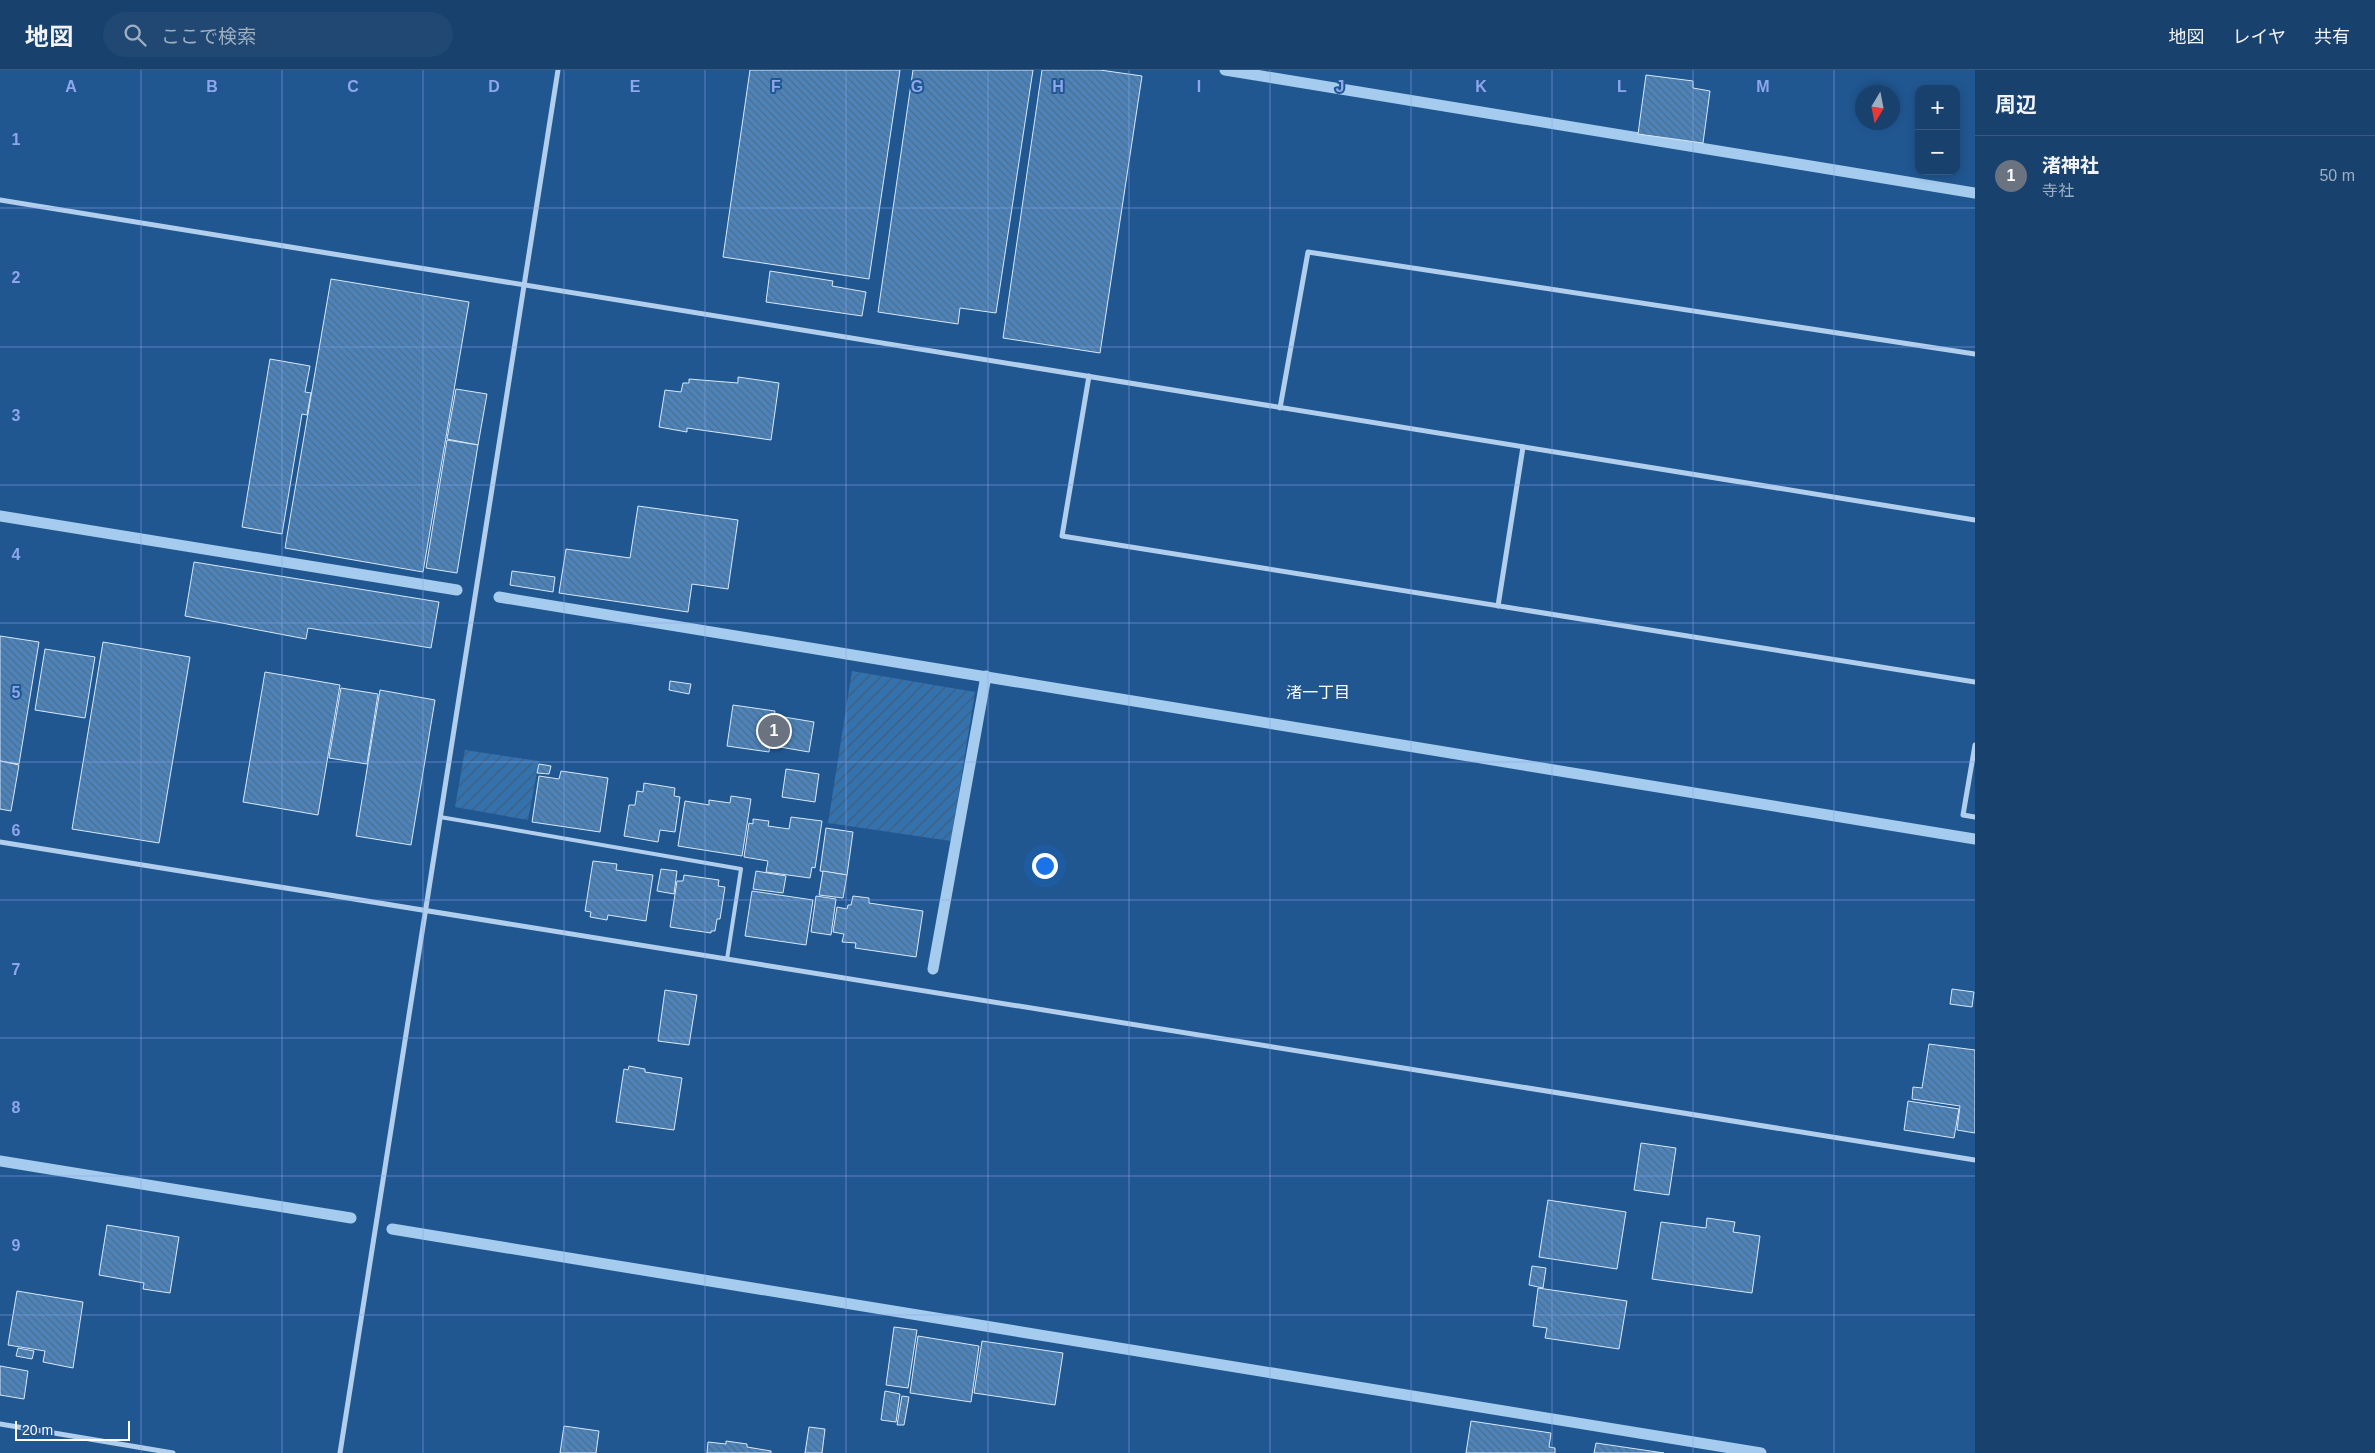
<!DOCTYPE html>
<html lang="ja">
<head>
<meta charset="utf-8">
<style>
	:root { --surface:#18416d; --page:#214872; --text:#f1f3f6; --muted:#9fafc2; --line:#365a80; --accent:#facc72 }
	body { margin:0; font-family:Helvetica,"Noto Sans JP",sans-serif; background:var(--page); color:var(--text) }
	.controls { position:absolute; right:15px; top:15px; display:grid; overflow:hidden; border-radius:10px; box-shadow:0 2px 8px #0003 }
	.controls button { width:45px; height:45px; display:grid; place-items:center; padding:0; border:0; border-bottom:1px solid var(--line); background:var(--surface); color:var(--text); font:25px sans-serif }
	.compass { position:absolute; left:1855px; top:15px; width:45px; height:45px; border-radius:50%; background:var(--surface); box-shadow:0 2px 8px #0003; rotate:190deg }
	.scale { position:absolute; left:15px; bottom:12px; width:115px; box-sizing:border-box; padding-left:5px; border:2px solid #fff; border-top:0; font-size:14px; line-height:18px; white-space:nowrap; color:#fff; -webkit-text-stroke:4px #205791; paint-order:stroke }
	.you { position:absolute; left:1044px; top:795px; width:18px; height:18px; margin:-12px; border:4px solid #fff; border-radius:50%; background:#1a73e8; box-shadow:0 0 0 8px #1a73e833 }
	.badge { display:grid; place-items:center; width:32px; height:32px; border-radius:50%; background:var(--accent); color:#fff; font-size:16px; font-weight:700 }
	.pin { position:absolute; translate:-50% -50%; border:2px solid #fff; box-shadow:0 1px 5px #0006 }
	.list { margin:0; padding:0; list-style:none }
	h2 { display:flex; justify-content:space-between; align-items:center; height:65px; margin:0; padding:0 20px; font-size:21px }
	h2 small { font-size:16px; font-weight:400; color:var(--muted) }
	.list li { display:grid; grid-template-columns:32px 1fr auto; gap:15px; align-items:center; box-sizing:border-box; height:80px; padding:0 20px; border-top:1px solid var(--line) }
	.list b { display:block; font-size:19px; white-space:nowrap }
	.list p { margin:0; font-size:16px; white-space:nowrap; color:var(--muted) }
	.list em { font-size:16px; font-style:normal; color:var(--muted) }
	.icon { flex:none; width:28px; height:28px; fill:none; stroke:currentColor; stroke-width:2; stroke-linecap:round; stroke-linejoin:round }
	.map { position:relative; flex:none; width:1975px; height:1383px; overflow:hidden }
	header { display:flex; align-items:center; gap:30px; box-sizing:border-box; height:70px; padding:0 25px; background:var(--surface); border-bottom:1px solid var(--line) }
	header strong { font-size:24px }
	nav { display:flex; gap:28px; margin-inline-start:auto; font-size:18px }
	.search { width:350px; height:45px; background:var(--page); display:flex; align-items:center; gap:12px; box-sizing:border-box; padding:0 18px; border-radius:28px; color:var(--muted); font-size:19px }
	main { display:flex }
	aside { flex:1; background:var(--surface) }
	.map>svg:first-child { display:block }
</style>
</head>
<body>
<header>
<strong>地図</strong>
<div class="search"><svg class="icon" aria-label="search" viewBox="0 0 24 24"><circle cx="10" cy="10" r="6"/><path d="M15 15l6 6"/></svg>ここで検索</div>
<nav><a>地図</a><a>レイヤ</a><a>共有</a></nav>
</header>
<main>
<div class="map">
<svg width="1975" height="1383" viewBox="0 0 1975 1383">
	<defs>
		<pattern id="garden-furrows" width="10" height="10" patternUnits="userSpaceOnUse" patternTransform="scale(1.25)"><rect width="10" height="10" fill="#3472ae"/><path d="M-1 1l2-2M0 10L10 0M9 11l2-2" fill="none" stroke="#415d78"/></pattern>
		<pattern id="building-back-hatch" width="6" height="6" patternUnits="userSpaceOnUse" patternTransform="scale(1.25)"><rect width="6" height="6" fill="#4d83b9"/><path d="M-1 5l2 2M0 0l6 6M5-1l2 2" fill="none" stroke="#4d6d8d"/></pattern>
	</defs>
	<rect width="100%" height="100%" fill="#205791"/>
	<g fill="url(#garden-furrows)">
		<path d="M852,601L975,622L951,771L828,753Z"/>
		<path d="M465,680L539,691L528,750L455,737Z"/>
	</g>
	<g fill="none" stroke-linecap="round" stroke-linejoin="round">
		<g stroke="#a5cbee" stroke-width="11">
			<path d="M1225,0L1975,123"/>
			<path d="M0,446L457,520"/>
			<path d="M499,527L1975,769"/>
			<path d="M933,899L986,606"/>
			<path d="M0,1091L351,1148"/>
			<path d="M392,1159L1761,1383"/>
		</g>
	</g>
	<g fill="url(#building-back-hatch)" stroke="#d7e8f9">
		<path d="M750,0H900L869,209L723,187Z"/>
		<path d="M913,0H1033L996,243L960,238L958,254L878,242Z"/>
		<path d="M1042,0H1100L1142,6L1100,283L1003,268Z"/>
		<path d="M1646,5L1693,11V18L1710,21L1703,73L1638,64Z"/>
		<path d="M770,201L833,211L832,216L866,222L862,246L766,232Z"/>
		<path d="M331,209L469,232L423,502L285,478Z"/>
		<path d="M270,289L310,296L305,322L311,323L307,345L302,344L282,464L242,457Z"/>
		<path d="M738,307L779,313L771,370L687,358V362L659,357L665,320L681,322L683,313H689V309L738,313Z"/>
		<path d="M456,319L487,324L478,375L447,369Z"/>
		<path d="M447,370L478,375L457,503L426,498Z"/>
		<path d="M638,436L738,450L728,519L692,514L688,542L559,523L566,479L630,488Z"/>
		<path d="M194,492L439,532L431,578L308,558L306,569L185,546Z"/>
		<path d="M512,501L555,507L553,522L510,515Z"/>
		<path d="M0,566L39,572L19,694L0,691Z"/>
		<path d="M103,572L190,587L159,773L72,759Z"/>
		<path d="M45,579L95,587L85,648L35,640Z"/>
		<path d="M265,602L340,615L318,745L243,732Z"/>
		<path d="M670,611L691,614L689,624L669,620Z"/>
		<path d="M341,618L378,624L367,694L329,688Z"/>
		<path d="M380,620L435,630L411,775L356,766Z"/>
		<path d="M733,635L775,641L774,650L784,651V647L814,652L809,682L780,677L781,672L770,671L769,682L727,676Z"/>
		<path d="M0,691L19,695L11,741L0,739Z"/>
		<path d="M539,694L551,696L549,704L537,703Z"/>
		<path d="M786,699L819,704L815,732L782,727Z"/>
		<path d="M561,701L608,708L600,762L532,752L539,706L559,709Z"/>
		<path d="M644,713L675,718L674,726L680,727L675,762L660,760L658,772L624,766L629,735H635L637,721L643,722Z"/>
		<path d="M731,726L751,729L742,786L678,776L685,731L709,735V730L730,733Z"/>
		<path d="M791,747L822,751L815,798L812,797L810,808L766,802L768,791L744,787L749,753L753,754V749L769,751L768,756L789,759Z"/>
		<path d="M826,758L853,762L847,805L820,801Z"/>
		<path d="M593,791L617,794L616,800L653,805L646,851L608,845L607,850L590,847L591,842L585,841Z"/>
		<path d="M661,799L677,801L674,824L657,821Z"/>
		<path d="M756,801L786,806L783,823L753,819Z"/>
		<path d="M823,801L847,805L843,828L819,825Z"/>
		<path d="M684,805L719,810L718,816L725,817L720,849H717L715,861H711V863L670,857L677,811H683Z"/>
		<path d="M752,821L813,830L806,875L745,866Z"/>
		<path d="M816,826L836,829L831,865L811,862Z"/>
		<path d="M853,826L869,828V833L923,841L916,887L855,878L856,873L842,872L844,864L833,862L837,837L847,839L848,835H851Z"/>
		<path d="M1952,919L1974,922L1972,937L1950,934Z"/>
		<path d="M665,920L697,925L689,975L658,971Z"/>
		<path d="M1929,974L1975,980V1063L1957,1060L1960,1036L1912,1029L1913,1017L1922,1018Z"/>
		<path d="M629,996L645,999V1002L682,1008L674,1060L616,1052L624,999L628,1000Z"/>
		<path d="M1908,1031L1959,1039L1954,1068L1904,1060Z"/>
		<path d="M1641,1073L1676,1078L1669,1125L1634,1120Z"/>
		<path d="M1548,1130L1626,1142L1617,1199L1539,1187Z"/>
		<path d="M1707,1148L1735,1152L1733,1162L1760,1166L1752,1223L1652,1209L1661,1152L1706,1158Z"/>
		<path d="M107,1155L179,1167L170,1223L143,1219L144,1213L99,1205Z"/>
		<path d="M1532,1196L1546,1198L1543,1218L1529,1215Z"/>
		<path d="M1538,1218L1627,1231L1619,1279L1545,1268L1547,1258L1533,1256Z"/>
		<path d="M17,1221L83,1232L73,1298L43,1292L45,1281L8,1275Z"/>
		<path d="M894,1257L917,1260L908,1318L886,1315Z"/>
		<path d="M918,1266L979,1276L971,1332L910,1323Z"/>
		<path d="M982,1271L1063,1283L1055,1335L974,1323Z"/>
		<path d="M18,1278L34,1281L32,1289L16,1286Z"/>
		<path d="M0,1296L28,1301L24,1329L0,1325Z"/>
		<path d="M885,1321L900,1324L896,1352L881,1350Z"/>
		<path d="M902,1326L909,1327L904,1355H897Z"/>
		<path d="M1471,1351L1551,1363L1549,1377L1555,1378V1383H1466Z"/>
		<path d="M564,1356L599,1361L596,1383H560Z"/>
		<path d="M809,1357L825,1359L822,1383H805Z"/>
		<path d="M726,1371L747,1374V1377L771,1381V1383H707L708,1372L726,1374Z"/>
		<path d="M1596,1373L1664,1383H1594Z"/>
	</g>
	<g fill="none" stroke-linecap="round" stroke-linejoin="round">
		<path stroke="#b1cfed" stroke-width="4" d="M440,747L741,799L727,889"/>
		<g stroke="#b1cfed" stroke-width="5">
			<path d="M0,130L1975,450"/>
			<path d="M1089,306L1062,466L1975,612"/>
			<path d="M1280,338L1308,182L1975,284"/>
			<path d="M1498,536L1523,377"/>
			<path d="M1975,675L1963,745L1975,747"/>
			<path d="M0,772L1975,1090"/>
			<path d="M0,1354L173,1383"/>
			<path d="M340,1383L558,0"/>
		</g>
	</g>
	<path fill="none" stroke="#8ea6ec" stroke-width="1" stroke-opacity="0.55" d="M141,0V1383M282,0V1383M423,0V1383M564,0V1383M705,0V1383M846,0V1383M988,0V1383M1129,0V1383M1270,0V1383M1411,0V1383M1552,0V1383M1693,0V1383M1834,0V1383M0,138H1975M0,277H1975M0,415H1975M0,553H1975M0,692H1975M0,830H1975M0,968H1975M0,1106H1975M0,1245H1975"/>
	<g text-anchor="middle" stroke-width="4" stroke-linejoin="round" paint-order="stroke">
		<g font-size="16" fill="#fff" stroke="#205791">
			<text x="1318" y="628">渚一丁目</text>
		</g>
	</g>
	<g font-size="16" text-anchor="middle" font-weight="bold" fill="#8ea6ec" stroke="#205791" stroke-width="4" stroke-linejoin="round" paint-order="stroke">
		<text x="71" y="22">A</text>
		<text x="212" y="22">B</text>
		<text x="353" y="22">C</text>
		<text x="494" y="22">D</text>
		<text x="635" y="22">E</text>
		<text x="776" y="22">F</text>
		<text x="917" y="22">G</text>
		<text x="1058" y="22">H</text>
		<text x="1199" y="22">I</text>
		<text x="1340" y="22">J</text>
		<text x="1481" y="22">K</text>
		<text x="1622" y="22">L</text>
		<text x="1763" y="22">M</text>
		<text x="16" y="75">1</text>
		<text x="16" y="213">2</text>
		<text x="16" y="351">3</text>
		<text x="16" y="490">4</text>
		<text x="16" y="628">5</text>
		<text x="16" y="766">6</text>
		<text x="16" y="905">7</text>
		<text x="16" y="1043">8</text>
		<text x="16" y="1181">9</text>
	</g>
</svg>
<div class="controls">
<button>+</button>
<button>−</button>
</div>
<svg class="compass" viewBox="-18 -18 36 36"><path d="M0-13l5 13h-10z" fill="#e53935"/><path d="M0 13l5-13h-10z" fill="#9fafc2"/></svg>
<div class="scale">20 m</div>
<div class="you"></div>
<div class="pin badge" style="left:774px;top:661px;background:#6b7280">1</div>
</div>
<aside>
<h2>周辺<small></small></h2>
<ul class="list">
<li><span class="badge" style="background:#6b7280">1</span><div><b>渚神社</b><p>寺社</p></div><em>50 m</em></li>
</ul>
</aside>
</main>
</body>
</html>
